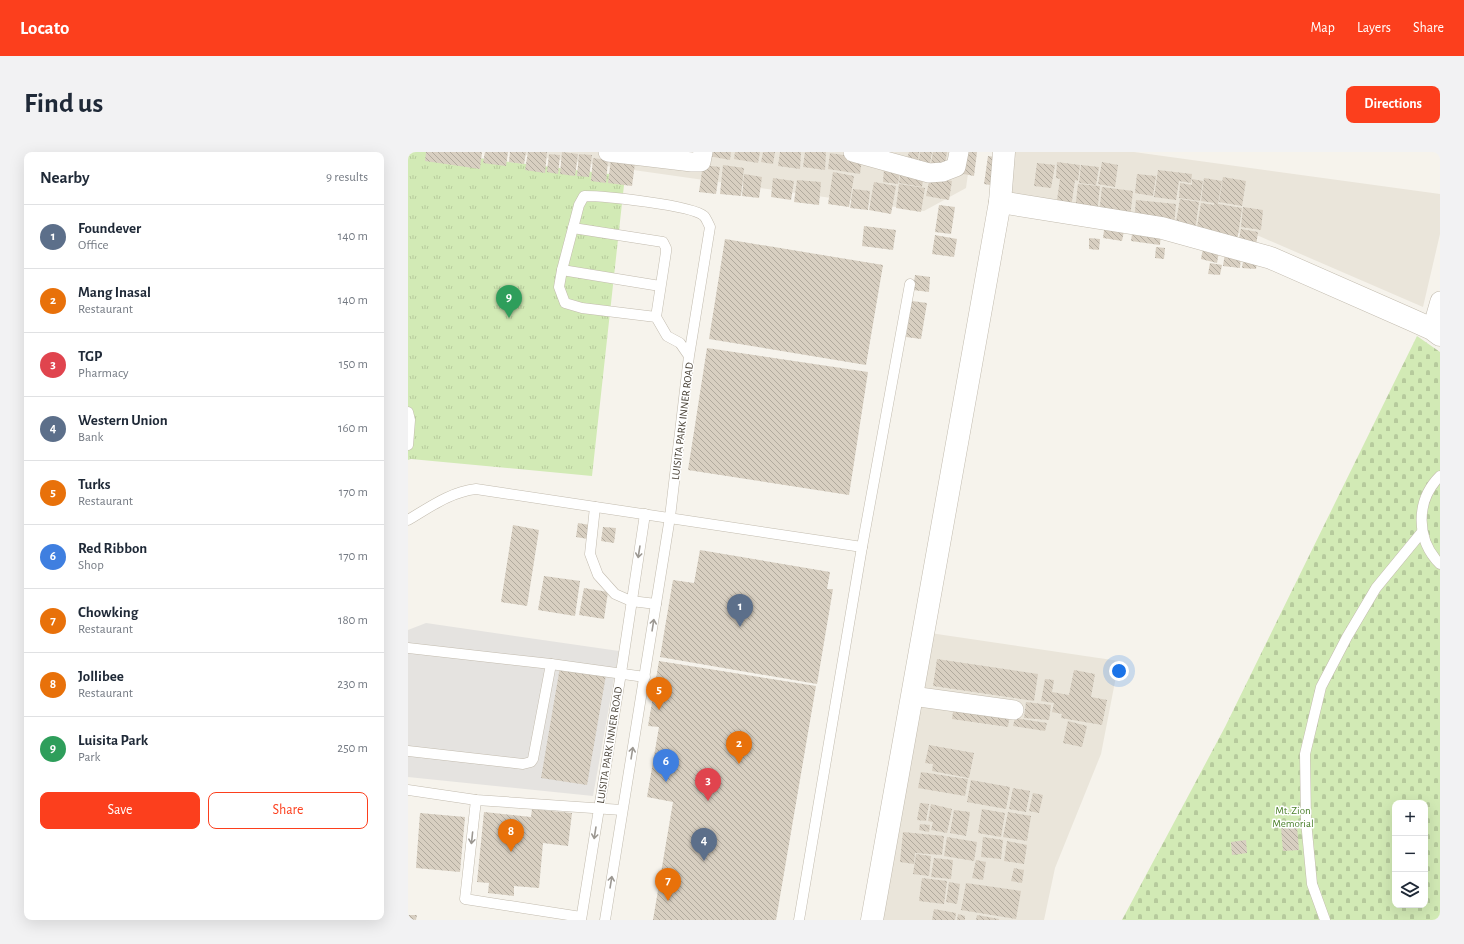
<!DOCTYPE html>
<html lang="en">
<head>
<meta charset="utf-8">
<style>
	:root { --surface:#fff; --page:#f2f2f3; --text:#1f2937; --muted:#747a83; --line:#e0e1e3; --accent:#fc3f1d }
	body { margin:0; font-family:"Alegreya Sans",sans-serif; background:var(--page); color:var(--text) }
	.controls { position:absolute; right:12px; bottom:12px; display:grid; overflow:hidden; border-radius:8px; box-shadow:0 4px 16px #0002 }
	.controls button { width:36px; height:36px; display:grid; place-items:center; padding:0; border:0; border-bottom:1px solid var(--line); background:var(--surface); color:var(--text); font:20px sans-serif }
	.you { position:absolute; left:711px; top:519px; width:14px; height:14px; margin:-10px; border:3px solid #fff; border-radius:50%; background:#1a73e8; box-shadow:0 0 0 6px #1a73e833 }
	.badge { display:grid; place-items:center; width:26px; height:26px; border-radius:50%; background:var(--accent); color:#fff; font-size:13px; font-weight:700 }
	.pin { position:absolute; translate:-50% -33px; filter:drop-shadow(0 1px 2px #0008) }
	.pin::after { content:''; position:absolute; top:21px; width:14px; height:12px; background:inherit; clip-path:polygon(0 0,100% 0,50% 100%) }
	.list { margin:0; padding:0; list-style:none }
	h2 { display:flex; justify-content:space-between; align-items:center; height:52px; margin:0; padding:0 16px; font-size:17px }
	h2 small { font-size:13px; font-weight:400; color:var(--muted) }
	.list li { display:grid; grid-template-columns:26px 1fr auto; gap:12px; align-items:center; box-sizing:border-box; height:64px; padding:0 16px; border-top:1px solid var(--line) }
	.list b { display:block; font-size:15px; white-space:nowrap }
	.list p { margin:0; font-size:13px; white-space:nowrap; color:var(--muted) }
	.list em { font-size:13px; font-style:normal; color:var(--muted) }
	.actions { display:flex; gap:8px; padding:12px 16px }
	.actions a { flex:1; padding:9px 0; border:1px solid var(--accent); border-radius:8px; text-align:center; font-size:14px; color:var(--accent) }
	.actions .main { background:var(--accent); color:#fff }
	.icon { flex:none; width:22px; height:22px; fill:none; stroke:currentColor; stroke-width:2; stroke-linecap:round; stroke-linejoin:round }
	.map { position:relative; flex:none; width:1032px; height:768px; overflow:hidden; border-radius:8px }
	header { display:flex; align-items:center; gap:24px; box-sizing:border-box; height:56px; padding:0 20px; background:var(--accent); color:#fff }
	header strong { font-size:19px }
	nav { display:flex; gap:22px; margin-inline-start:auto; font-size:14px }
	.intro { display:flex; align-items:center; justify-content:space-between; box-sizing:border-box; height:96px; padding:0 24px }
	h1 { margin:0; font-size:28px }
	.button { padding:10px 18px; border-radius:8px; background:var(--accent); color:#fff; font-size:14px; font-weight:700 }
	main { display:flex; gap:24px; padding:0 24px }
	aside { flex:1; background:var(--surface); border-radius:8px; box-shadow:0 4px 16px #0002 }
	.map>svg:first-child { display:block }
</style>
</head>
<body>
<header>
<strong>Locato</strong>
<nav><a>Map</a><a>Layers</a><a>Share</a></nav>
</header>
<div class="intro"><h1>Find us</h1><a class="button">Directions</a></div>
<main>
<aside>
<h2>Nearby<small>9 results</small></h2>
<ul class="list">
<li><span class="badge" style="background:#5c6f8a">1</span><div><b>Foundever</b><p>Office</p></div><em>140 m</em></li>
<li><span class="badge" style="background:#e8710a">2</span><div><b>Mang Inasal</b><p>Restaurant</p></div><em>140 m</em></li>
<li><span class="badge" style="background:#e0444e">3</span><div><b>TGP</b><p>Pharmacy</p></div><em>150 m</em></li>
<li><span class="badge" style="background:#5c6f8a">4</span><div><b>Western Union</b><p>Bank</p></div><em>160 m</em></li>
<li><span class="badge" style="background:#e8710a">5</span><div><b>Turks</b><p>Restaurant</p></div><em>170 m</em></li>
<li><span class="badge" style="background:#3f7fe0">6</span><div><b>Red Ribbon</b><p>Shop</p></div><em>170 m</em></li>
<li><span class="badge" style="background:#e8710a">7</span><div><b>Chowking</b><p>Restaurant</p></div><em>180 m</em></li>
<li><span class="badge" style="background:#e8710a">8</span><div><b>Jollibee</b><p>Restaurant</p></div><em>230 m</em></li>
<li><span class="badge" style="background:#2e9e5b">9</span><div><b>Luisita Park</b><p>Park</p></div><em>250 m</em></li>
</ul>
<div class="actions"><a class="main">Save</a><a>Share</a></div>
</aside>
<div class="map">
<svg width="1032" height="768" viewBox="0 0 1032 768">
	<defs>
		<pattern id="grass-tufts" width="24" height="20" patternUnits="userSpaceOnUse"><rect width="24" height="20" fill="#d2eab5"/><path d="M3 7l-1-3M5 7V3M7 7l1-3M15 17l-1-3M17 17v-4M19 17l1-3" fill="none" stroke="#b6ca9c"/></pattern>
		<pattern id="cemetery-stones" width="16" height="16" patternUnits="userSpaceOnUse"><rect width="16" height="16" fill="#d2eab5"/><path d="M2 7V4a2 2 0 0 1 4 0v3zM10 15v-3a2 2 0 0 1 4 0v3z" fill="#b6ca9c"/></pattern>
		<pattern id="building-back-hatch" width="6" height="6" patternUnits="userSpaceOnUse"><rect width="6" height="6" fill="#d8cfc1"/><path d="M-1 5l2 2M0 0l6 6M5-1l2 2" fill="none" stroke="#b1aa9e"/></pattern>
	</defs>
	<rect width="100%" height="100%" fill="#f6f3ec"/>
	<g fill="#eae5da">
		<path d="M98,0H563L558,36L516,59Z"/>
		<path d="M604,0H726L1032,42V82L1015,155L851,84L592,50Z"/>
		<path d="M522,481L711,509L693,602L647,716L636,768H470Z"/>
	</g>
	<path fill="url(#grass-tufts)" d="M0,0H20L217,24L184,324L3,307L0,308Z"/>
	<path fill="url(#cemetery-stones)" fill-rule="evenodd" d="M1009,184L1032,200V768H714L817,575ZM987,651H1017V753H987Z"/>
	<path fill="#e5e3e0" d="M18,471L211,499L185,644L0,625V478Z"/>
	<g fill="url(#building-back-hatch)">
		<path d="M18,0H74L72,17L17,9Z"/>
		<path d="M77,0H100L98,14L75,11Z"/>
		<path d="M102,0H118L116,12L101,10Z"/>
		<path d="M120,0H139L137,21L117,18Z"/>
		<path d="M154,0L170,2L167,24L152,22Z"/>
		<path d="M302,0H323L322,8L301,4Z"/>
		<path d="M327,0H352L350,11L326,7Z"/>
		<path d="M355,0H367L365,12L353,10Z"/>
		<path d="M372,0H393L392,17L370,14Z"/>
		<path d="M397,0H418L417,18L395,15Z"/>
		<path d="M501,0H511L510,9L499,7Z"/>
		<path d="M512,0H524L522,11L511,9Z"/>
		<path d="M525,0H539L537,13L523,11Z"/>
		<path d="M554,0H569L566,24L551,21Z"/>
		<path d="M422,1L454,6L452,22L420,17Z"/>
		<path d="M141,2L152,3L150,22L139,20Z"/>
		<path d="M171,2L184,3L181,25L169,24Z"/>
		<path d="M580,4L594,6L589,34L576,32Z"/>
		<path d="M185,6L200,8L198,31L183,29Z"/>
		<path d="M203,7L227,11L224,34L200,31Z"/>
		<path d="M649,10L672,13L670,29L667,28L663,56L648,55L652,27L648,26Z"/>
		<path d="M694,10L710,13L707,35L690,32Z"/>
		<path d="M629,11L647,13L643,36L626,34Z"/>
		<path d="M295,13L312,15L308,42L291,40Z"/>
		<path d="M315,13L336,16L333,44L312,42Z"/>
		<path d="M673,13L691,15L688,33L671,31Z"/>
		<path d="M476,17L492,19L490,32L475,30Z"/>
		<path d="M493,18L516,22L514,35L491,31Z"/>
		<path d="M750,18L784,22L783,31L771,29L768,48L746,45Z"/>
		<path d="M425,20L446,24L441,55L420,52Z"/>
		<path d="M336,22L354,25L351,46L334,44Z"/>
		<path d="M729,22L748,24L745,44L727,41Z"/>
		<path d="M522,25L544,29L541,48L518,44Z"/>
		<path d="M815,25L838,29L834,54L811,50Z"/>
		<path d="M365,26L386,29L383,48L363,45Z"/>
		<path d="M796,26L814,29L810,52L834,56L829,90L788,81L793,51L806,53V51L793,49Z"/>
		<path d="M784,27L795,29L792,49L771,46L772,31L784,33Z"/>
		<path d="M389,28L413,30L411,53L386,50Z"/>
		<path d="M466,30L488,34L483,62L461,58Z"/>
		<path d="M491,32L517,36L513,60L488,56Z"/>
		<path d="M670,32L692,34L689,61L667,59Z"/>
		<path d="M694,35L725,39L722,66L691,62Z"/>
		<path d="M445,37L462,39L460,58L442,56Z"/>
		<path d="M772,47L791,50L787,79L767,76Z"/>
		<path d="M728,48L768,52L766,73L726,69Z"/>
		<path d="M531,53L547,55L543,82L527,80Z"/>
		<path d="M835,55L855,58L853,78L833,75Z"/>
		<path d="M697,71L717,74L714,89L695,86Z"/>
		<path d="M456,74L488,78L485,98L454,94Z"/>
		<path d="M725,75L753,79L752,93L723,89Z"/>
		<path d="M833,77L850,80L848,94L830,91Z"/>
		<path d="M527,83L549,87L546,105L524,102Z"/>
		<path d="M681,86L692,87L691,98L681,97Z"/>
		<path d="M317,87L475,113L458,213L301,187Z"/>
		<path d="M796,91L812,94L809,111L793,107Z"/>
		<path d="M748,95L757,96L756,107L747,106Z"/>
		<path d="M817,101L833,103L832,116L815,114Z"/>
		<path d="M836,102L850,104L848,117L834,116Z"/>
		<path d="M802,111L814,113L812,123L800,122Z"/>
		<path d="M507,123L522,125L521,140L505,138Z"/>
		<path d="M504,149L519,151L513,187L498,185Z"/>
		<path d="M299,196L460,220L441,343L280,318Z"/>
		<path d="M170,371L182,373L180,387L168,385Z"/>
		<path d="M105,373L131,378L119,454L93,450Z"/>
		<path d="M195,375L208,376L206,391L193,389Z"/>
		<path d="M292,398L422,420L419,437H425L409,532L252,505L265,428L286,431Z"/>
		<path d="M136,424L172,429L167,464L130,458Z"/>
		<path d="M176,436L200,440L196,467L171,463Z"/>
		<path d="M529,507L630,522L626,549L525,534Z"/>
		<path d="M251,509L408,534L368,768H245L265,650L239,645L251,575L240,574Z"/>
		<path d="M152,515L198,523L179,633L133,626Z"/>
		<path d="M666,518L687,522L683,545L699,548L694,573L653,566L654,562L644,560L646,551L633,549L637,527L646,528L644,540L661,543Z"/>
		<path d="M618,550L643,553L641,568L616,566Z"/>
		<path d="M546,553L602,561L600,575L544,567Z"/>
		<path d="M607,566L639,571L637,579L605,574Z"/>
		<path d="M660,569L679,574L674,595L655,591Z"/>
		<path d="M521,593L566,601L561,626L524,619L525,612L517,611Z"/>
		<path d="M513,620L560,627L557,644L510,636Z"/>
		<path d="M563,628L602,635L598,657L559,650Z"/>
		<path d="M605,636L622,639L618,660L601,657Z"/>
		<path d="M625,641L635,643L631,661L621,659Z"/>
		<path d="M512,651L521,652L518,669L509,668Z"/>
		<path d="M523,652L544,657L539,681L523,678L525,670L520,669Z"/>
		<path d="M124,657L164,661L160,694L135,691L131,736L106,734V744L80,741L81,731L69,730L76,660L123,665Z"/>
		<path d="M574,657L597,661L593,685L570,681Z"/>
		<path d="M546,658L562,660L558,684L542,681Z"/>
		<path d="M600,660L623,664L619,689L595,685Z"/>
		<path d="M12,661L57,665L52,720L8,716Z"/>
		<path d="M512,672L522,673L521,680L511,678Z"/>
		<path d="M889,675L891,698L875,699L873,676Z"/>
		<path d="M495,680L536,684L534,703L507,701L506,712L492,710Z"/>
		<path d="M539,685L569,690L566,709L536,704Z"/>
		<path d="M575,685L595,688L593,707L573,705Z"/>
		<path d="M838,688L839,701L824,703L823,690Z"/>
		<path d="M599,689L619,693L616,712L596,709Z"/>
		<path d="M508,702L523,704L521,724L505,722Z"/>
		<path d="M526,706L545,708L543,727L523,725Z"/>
		<path d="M568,708L578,710L575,728L564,726Z"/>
		<path d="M606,716L616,718L614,731L603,729Z"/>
		<path d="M514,726L539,729L536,752L511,749Z"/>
		<path d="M541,730L552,732L549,752L538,750Z"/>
		<path d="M558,731L613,739L608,767L553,758Z"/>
		<path d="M526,757L548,761L547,768H524Z"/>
		<path d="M550,762L557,764V768H549Z"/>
		<path d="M0,763H9L8,768H0Z"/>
		<path d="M569,763L591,767V768H568Z"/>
	</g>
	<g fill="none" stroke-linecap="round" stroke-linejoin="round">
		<g stroke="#c2bbae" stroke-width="11">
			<g id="service">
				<path d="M165,76L255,90L258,96V100L248,165"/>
				<path d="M154,118L252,134"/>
				<path d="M0,260L2,268L0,293"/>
				<path d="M1032,324C1007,349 1008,388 1032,412"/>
				<path d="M187,355L182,402L190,423L207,442L223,449L248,452"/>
				<path d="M0,368C22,355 42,340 68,337L454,395L391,768"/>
				<path d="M454,395L502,132"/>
				<path d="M0,496L143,512L125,607L123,610L115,612L0,599"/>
				<path d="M143,512L237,525"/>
				<path d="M0,638L68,648L214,658"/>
				<path d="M68,648L57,747L173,765"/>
				<path d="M173,768L213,521L237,362"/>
				<path d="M197,768L262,365L281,204L272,191L259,184L248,165L174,156L157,151L151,135L154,118L171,53L176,44C196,44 284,53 296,64C298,66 300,71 302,75L281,204"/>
				<path d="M917,768L904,732L898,669L897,602L913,535L939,485L968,436L1014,380"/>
			</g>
		</g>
		<g stroke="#c2bbae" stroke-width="20">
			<g id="minor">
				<path d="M200,0L284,10H293L295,0"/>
				<path d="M445,0L521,21L535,20L548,15L551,0"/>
				<path d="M1024,177L1032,149"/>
				<path d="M504,544L606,558"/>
			</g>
		</g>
		<g stroke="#c2bbae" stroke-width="23">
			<g id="tertiary">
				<path d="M592,50L754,76L863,106L1004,168L1024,177L1032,183"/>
				<path d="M464,768L592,50L596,0"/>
			</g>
		</g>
		<use href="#service" stroke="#fff" stroke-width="10"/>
		<use href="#minor" stroke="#fff" stroke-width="19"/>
		<use href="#tertiary" stroke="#fff" stroke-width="22"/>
	</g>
	<defs><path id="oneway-shaft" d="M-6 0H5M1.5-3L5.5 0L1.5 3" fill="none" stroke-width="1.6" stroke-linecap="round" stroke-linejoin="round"/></defs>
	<g stroke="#9c9892">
		<use href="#oneway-shaft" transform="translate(231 400) rotate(99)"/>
		<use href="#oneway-shaft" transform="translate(245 473) rotate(-81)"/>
		<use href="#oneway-shaft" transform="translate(224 601) rotate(-81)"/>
		<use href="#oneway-shaft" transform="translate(187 681) rotate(99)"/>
		<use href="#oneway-shaft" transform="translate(64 686) rotate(96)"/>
		<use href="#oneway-shaft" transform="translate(203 730) rotate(-81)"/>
	</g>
	<g text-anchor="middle" stroke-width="3" stroke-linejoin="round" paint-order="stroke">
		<g font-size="11" fill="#4b4439" stroke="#fff">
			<text transform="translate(274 269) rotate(-83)" y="4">LUISITA PARK INNER ROAD</text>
			<text transform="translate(201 593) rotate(-81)" y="4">LUISITA PARK INNER ROAD</text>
		</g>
		<g font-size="11" fill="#4a7f2a" stroke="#fff">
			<text x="885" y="662">Mt. Zion<tspan x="885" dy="13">Memorial</tspan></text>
		</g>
	</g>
</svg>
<div class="controls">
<button>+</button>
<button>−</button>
<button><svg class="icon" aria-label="layers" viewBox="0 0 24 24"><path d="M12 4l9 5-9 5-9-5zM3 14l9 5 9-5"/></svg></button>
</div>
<div class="you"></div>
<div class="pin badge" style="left:332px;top:475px;background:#5c6f8a">1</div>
<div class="pin badge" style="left:331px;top:612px;background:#e8710a">2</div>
<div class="pin badge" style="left:300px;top:649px;background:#e0444e">3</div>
<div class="pin badge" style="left:296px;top:709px;background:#5c6f8a">4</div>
<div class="pin badge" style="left:251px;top:558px;background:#e8710a">5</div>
<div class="pin badge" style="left:258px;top:630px;background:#3f7fe0">6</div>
<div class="pin badge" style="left:260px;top:749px;background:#e8710a">7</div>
<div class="pin badge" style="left:103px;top:700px;background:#e8710a">8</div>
<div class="pin badge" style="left:101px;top:166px;background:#2e9e5b">9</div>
</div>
</main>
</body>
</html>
